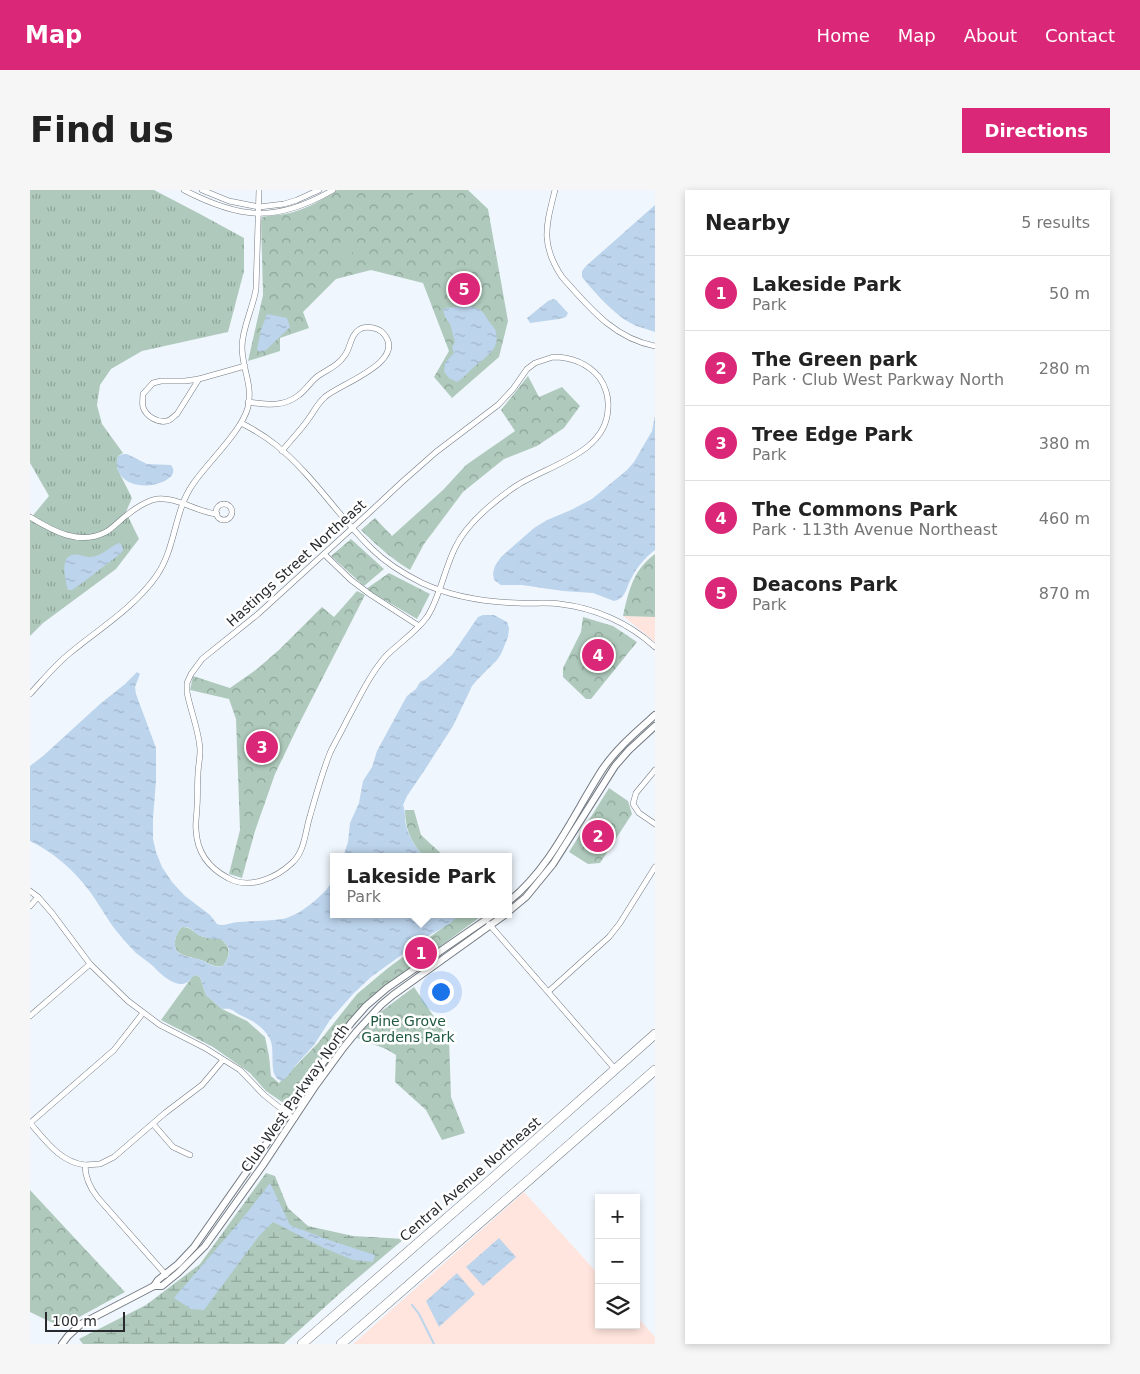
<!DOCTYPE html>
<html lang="en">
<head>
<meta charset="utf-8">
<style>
	:root { --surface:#fff; --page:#f6f6f6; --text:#222; --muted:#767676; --line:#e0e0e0; --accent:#db2777 }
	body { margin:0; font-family:"DejaVu Sans",sans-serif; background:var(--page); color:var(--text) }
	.controls { position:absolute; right:15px; bottom:15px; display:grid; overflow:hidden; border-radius:0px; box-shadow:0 2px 8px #0003 }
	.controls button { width:45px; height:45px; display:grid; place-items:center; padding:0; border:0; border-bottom:1px solid var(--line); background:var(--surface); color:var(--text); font:25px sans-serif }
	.scale { position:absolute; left:15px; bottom:12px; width:80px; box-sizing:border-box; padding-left:5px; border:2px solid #27292d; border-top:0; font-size:14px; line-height:18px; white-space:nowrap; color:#27292d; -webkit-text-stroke:4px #fff; paint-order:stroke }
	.you { position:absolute; left:410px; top:801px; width:18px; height:18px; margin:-12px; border:4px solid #fff; border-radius:50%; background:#1a73e8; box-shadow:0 0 0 8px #1a73e833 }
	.badge { display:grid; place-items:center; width:32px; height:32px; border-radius:50%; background:var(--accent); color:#fff; font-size:16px; font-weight:700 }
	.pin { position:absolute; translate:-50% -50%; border:2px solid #fff; box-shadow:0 1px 5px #0006 }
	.popup { position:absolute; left:300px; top:663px; width:182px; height:65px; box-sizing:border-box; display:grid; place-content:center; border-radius:0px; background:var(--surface); filter:drop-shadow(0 1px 4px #0005); font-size:16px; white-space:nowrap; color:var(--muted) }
	.popup b { font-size:19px; color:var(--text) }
	.popup::after { content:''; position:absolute; left:50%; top:100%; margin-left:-10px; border:10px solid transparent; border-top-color:var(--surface) }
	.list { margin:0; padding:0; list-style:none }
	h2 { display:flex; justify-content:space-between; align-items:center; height:65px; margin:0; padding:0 20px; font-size:21px }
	h2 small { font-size:16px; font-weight:400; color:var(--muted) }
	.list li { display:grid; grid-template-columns:32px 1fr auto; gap:15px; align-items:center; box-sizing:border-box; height:75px; padding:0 20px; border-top:1px solid var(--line) }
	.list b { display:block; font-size:19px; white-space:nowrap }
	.list p { margin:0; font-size:16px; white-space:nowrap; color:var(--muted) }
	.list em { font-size:16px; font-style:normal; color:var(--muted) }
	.icon { flex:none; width:28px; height:28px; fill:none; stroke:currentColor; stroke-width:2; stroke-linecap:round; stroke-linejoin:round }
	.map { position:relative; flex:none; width:625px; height:1154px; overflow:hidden; border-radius:0px }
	header { display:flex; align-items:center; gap:30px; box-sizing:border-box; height:70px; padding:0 25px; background:var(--accent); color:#fff }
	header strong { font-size:24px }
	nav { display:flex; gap:28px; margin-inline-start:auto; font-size:18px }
	.intro { display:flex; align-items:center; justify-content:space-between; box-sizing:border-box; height:120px; padding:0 30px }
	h1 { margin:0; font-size:35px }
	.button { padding:12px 22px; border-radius:0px; background:var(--accent); color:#fff; font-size:18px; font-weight:700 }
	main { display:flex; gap:30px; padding:0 30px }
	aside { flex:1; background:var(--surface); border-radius:0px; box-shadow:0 2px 8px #0003 }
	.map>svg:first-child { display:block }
</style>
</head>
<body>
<header>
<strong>Map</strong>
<nav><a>Home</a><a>Map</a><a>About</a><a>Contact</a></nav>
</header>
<div class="intro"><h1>Find us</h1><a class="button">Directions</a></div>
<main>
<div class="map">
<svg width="625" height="1154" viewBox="0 0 625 1154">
	<defs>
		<pattern id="grass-tufts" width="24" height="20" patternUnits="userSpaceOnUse" patternTransform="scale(1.25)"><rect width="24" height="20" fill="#afcabc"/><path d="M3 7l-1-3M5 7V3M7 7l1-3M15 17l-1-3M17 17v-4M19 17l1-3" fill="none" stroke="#8ea499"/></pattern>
		<pattern id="forest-crowns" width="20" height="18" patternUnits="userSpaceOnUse" patternTransform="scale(1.25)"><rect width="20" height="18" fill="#afcabc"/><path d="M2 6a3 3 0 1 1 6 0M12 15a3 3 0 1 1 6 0" fill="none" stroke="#8ea499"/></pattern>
		<pattern id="wetland-marsh" width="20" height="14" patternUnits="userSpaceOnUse" patternTransform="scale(1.25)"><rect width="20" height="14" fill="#afcabc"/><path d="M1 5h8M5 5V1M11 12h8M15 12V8" fill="none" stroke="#8ea499"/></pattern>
		<pattern id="water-ripples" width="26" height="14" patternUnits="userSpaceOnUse" patternTransform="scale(1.25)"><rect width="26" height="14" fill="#bcd4ec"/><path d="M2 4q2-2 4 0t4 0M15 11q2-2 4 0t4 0" fill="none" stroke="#a2b6cb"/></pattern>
	</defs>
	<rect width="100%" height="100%" fill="#f0f6fd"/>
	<g fill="#ffe5de">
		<path d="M593,426L625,427V452Z"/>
		<path d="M494,1002L569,1085V1135H606V1126L625,1147V1154H323Z"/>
	</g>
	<path fill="url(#grass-tufts)" d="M0,0H124L170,24L214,48V81L198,142L112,161L81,179L70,195L67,215L72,234L93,263L88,266L87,278L102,308L96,322L109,349L86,379L13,433L0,446V329L19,306L0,273Z"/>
	<g fill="url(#forest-crowns)">
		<path d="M307,0H438L458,19L478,131L469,167L422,208L404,187L419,161L393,93L341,80L306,89L273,122L279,138L250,148V161L218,171L233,105L231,31L232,27C241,25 251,25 260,23C278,18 292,10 307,0Z"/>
		<path d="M498,186L509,207L532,197L550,216L534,238L507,256L474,269L433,302L394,354L380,380C362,369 346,355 331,340L345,328L362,346L413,300L436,275L485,241L471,220Z"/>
		<path d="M321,349L354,379L334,396L301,366Z"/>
		<path d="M625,364V427L593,426C599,400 603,380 625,364Z"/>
		<path d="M359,383L400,404L387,429L336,399Z"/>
		<path d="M327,401L335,405L271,530L245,584L225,641L212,688L199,684L210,640L206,529L199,509L160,500L163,486L200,498L227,479L250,459L292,417L304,427Z"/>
		<path d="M553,427L583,436L607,452L561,509H556L533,487V478L551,442Z"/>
		<path d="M579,598L598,611L602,624L570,673L558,674L539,662Z"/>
		<path d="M375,620H384L391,645L415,667H395C381,654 375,638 375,620Z"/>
		<path d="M431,724H454L346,804L312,840L268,902L261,918L236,901L220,883L183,857L131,830L162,787L165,785L170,787L176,805L192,819L217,831L235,847L239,866L241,886L249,893L288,853L327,804L358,778Z"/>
		<path d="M152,737C162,737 163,743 171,746C175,748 187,749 191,749C201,757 201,765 193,776C184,778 179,773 171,770C160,766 143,767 145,751C146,745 148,741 152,737Z"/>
		<path d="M384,797L419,849L421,907L435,943L412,950L396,920L365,892L366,865L356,859L327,848L345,826Z"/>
		<path d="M0,1000L95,1102L31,1137L0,1122Z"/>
	</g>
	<path fill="url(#wetland-marsh)" d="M236,983L245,986L258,1018L278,1036L323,1046L374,1049L317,1097L254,1154H53L49,1149L116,1115L170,1074Z"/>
	<g fill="#afcabc">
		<path d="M389,0H395L400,7L380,22L372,12Z"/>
		<path d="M321,49L327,60L309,69L304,58Z"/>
	</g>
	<g fill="url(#water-ripples)" fill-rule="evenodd">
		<path d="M625,15V142C620,140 615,139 610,137C589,131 565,103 552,87V81L556,76Z"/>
		<path d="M523,109L526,110L538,123L536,127L529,129L500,133L497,128L518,111Z"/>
		<path d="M437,116C449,118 452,119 458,130C460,133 463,136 465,139C472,158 457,166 445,176C439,181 434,188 427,192L419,188L414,182L415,173L424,163L422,157L425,152L420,134L415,127L413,120L415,118Z"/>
		<path d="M237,124L257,128L260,137L236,160L230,162L227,159L231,140Z"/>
		<path d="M625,225V360C617,366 612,372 606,380C604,383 602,387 600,391C596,399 595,409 584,411L563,403L533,401L492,395H471L464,390L463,383L465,376L471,367L504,338L517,330L541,320L562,309L597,280L604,272L622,241Z"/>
		<path d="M93,264H97L117,274L141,275C155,291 104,307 90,284C86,278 86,273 88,266Z"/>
		<path d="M89,353L92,355L93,360L90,364L48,396L42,400H38C36,391 29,368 42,365C49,363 55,368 61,367C72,366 79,357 89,353Z"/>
		<path d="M453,425H464L477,432L479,438L478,447L471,464L467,470L448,489L442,496L423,536L394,581L377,606L373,615C376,622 374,628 376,635C379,647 386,659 395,667H313L318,652L320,633L329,613L333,591L342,577L347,561L373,513L377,506L386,499L390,492L396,489L422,465L448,427Z"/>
		<path d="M107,482L110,484L105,497L106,504L126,558V591L123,628V649L126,662L132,677L142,692L155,706L180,725L187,734C196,737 200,732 209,732C223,731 238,731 252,729C268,727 296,704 303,690L304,724H431L419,734L398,746L341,787L323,804L300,830L284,855L265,876L258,886L252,891C237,888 246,861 240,849C234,837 222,830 210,825C201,820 203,818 192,819L176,805L170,787L165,785C162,787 159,791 156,793C146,798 130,784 124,777C119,772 112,768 106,763C100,757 94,750 88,743C75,727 67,709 53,693C39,676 21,661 0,651V576L13,566L70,514L95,494ZM152,737C163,736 162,743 171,746C175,748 187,750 191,749C202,758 201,764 193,776C184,779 179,773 171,770C161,766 143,768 145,751C146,745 148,741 152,737Z"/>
		<path d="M240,993L260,1035L296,1049L345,1065L343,1072L323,1070L294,1058L243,1032L229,1046L174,1120L161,1119L144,1108L212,1029Z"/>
		<path d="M469,1048L486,1067L453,1096L436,1077Z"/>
		<path d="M427,1083L445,1104L409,1137L396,1111Z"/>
	</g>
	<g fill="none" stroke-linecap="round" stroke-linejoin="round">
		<path stroke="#bcd4ec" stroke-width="2" d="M382,1115L389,1124L404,1154"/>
		<g stroke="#747a82" stroke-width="6">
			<g id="minor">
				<path d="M154,0C210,29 246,33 303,0"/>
				<path d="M172,0L199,11L229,17L254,14L267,10L289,0"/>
				<path d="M525,0C516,36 510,54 532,87C559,117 583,148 625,156"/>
				<path d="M523,167C541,167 557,173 569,187C575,195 579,207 578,218C577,265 514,276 483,298C462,313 436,334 425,358C414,380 410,407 397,427C386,442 369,453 356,466C340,484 329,508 317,530C312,541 305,552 300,563C292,583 286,605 280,626C275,642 275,661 262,673C246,688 219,700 198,688C179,678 167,662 166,640C165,633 167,625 167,617C168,606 167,595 168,584C168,577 170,569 170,561C170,543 160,520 157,502V493L161,484L172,469L228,424L341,321L372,292L406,262L468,215L483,199L497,179L505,173Z"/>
				<path d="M169,189L147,224C144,226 141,230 137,231C127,233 116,226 113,217C112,213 113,208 113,204L123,193L131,191H155L169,189L215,176"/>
				<path d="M218,212C237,215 254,217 269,205C277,199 281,191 288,186C298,179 308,176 315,165C321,157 320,145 330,139C336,136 346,137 352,142C381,171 309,194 295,207C287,214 283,223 277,231C269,242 260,251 252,261"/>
				<path d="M211,233C223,239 236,247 246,255C283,285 308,326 342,359C356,373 374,384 392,393C422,407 455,412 488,413C502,414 516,412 530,414C565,418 599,433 625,457"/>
				<circle cx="194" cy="322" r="8"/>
				<path d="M0,327C23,341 49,356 76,342C83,338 90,330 97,325C104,319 118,310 127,309C148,307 166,322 187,324"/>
				<path d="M294,364L321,390L341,405L389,436"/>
				<path d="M0,504C13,490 25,475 40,463C69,439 105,417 127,385C146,357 144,321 163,294C178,272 212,241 218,217C223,194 212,179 212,157C212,138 223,118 226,99L229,0"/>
				<path d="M625,580L606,603L603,614L609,623L625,634"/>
				<path d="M0,701L8,707L22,723L60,774L98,811L130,835L175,858L210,880L234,905L264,929"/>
				<path d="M0,716L8,707"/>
				<path d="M459,734L585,879"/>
				<path d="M519,801L579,747L590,733L625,677"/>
				<path d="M0,826L60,774"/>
				<path d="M0,933C16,951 30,972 55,975C55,988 60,998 68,1008L136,1085"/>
				<path d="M0,933L84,860L113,823"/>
				<path d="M123,934L143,957L160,965"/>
				<path d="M55,975L70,974L84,967L135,923L172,895L193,870"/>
			</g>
		</g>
		<g stroke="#747a82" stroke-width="8">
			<g id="tertiary">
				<path d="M478,712C521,678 543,625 572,580C586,559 606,542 625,525"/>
				<path d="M478,722L496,707L523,674L585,576L599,560L625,536"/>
				<path d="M124,1096L128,1090L148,1074L164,1057L290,877L321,833L336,816L357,798L464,724"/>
				<path d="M32,1154L38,1146L51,1134L124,1096H132L148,1083L175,1056L233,975L284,898L314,857L327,841L351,815L363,805L476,724"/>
			</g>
		</g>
		<g stroke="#747a82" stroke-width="10">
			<g id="trunk">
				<path d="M272,1154L457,993L625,844"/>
				<path d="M311,1154L625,880"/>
			</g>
		</g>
		<use href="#minor" stroke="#fff" stroke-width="5"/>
		<use href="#tertiary" stroke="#fff" stroke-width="6"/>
		<use href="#trunk" stroke="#fff" stroke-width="9"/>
	</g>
	<g text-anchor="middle" stroke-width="5" stroke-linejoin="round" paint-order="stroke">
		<g font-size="14" fill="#27292d" stroke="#fff">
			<text transform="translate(266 373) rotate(-42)" y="5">Hastings Street Northeast</text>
			<text transform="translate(265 908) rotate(-55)" y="5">Club West Parkway North</text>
			<text transform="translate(440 989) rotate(-41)" y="5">Central Avenue Northeast</text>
		</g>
		<g font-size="14" fill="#205a42" stroke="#fff">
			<text x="378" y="836">Pine Grove<tspan x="378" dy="16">Gardens Park</tspan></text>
		</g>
	</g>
</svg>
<div class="controls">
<button>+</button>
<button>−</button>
<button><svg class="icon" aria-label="layers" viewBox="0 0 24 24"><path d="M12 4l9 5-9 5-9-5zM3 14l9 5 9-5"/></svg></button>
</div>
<div class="scale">100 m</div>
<div class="you"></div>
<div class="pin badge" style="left:391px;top:763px">1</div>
<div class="popup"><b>Lakeside Park</b>Park</div>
<div class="pin badge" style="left:568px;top:646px">2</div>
<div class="pin badge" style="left:232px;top:557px">3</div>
<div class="pin badge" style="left:568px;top:465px">4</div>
<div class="pin badge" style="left:434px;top:99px">5</div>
</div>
<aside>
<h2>Nearby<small>5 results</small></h2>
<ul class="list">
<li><span class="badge">1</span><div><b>Lakeside Park</b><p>Park</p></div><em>50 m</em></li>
<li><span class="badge">2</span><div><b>The Green park</b><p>Park · Club West Parkway North</p></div><em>280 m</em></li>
<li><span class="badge">3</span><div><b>Tree Edge Park</b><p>Park</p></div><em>380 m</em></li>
<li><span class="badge">4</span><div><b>The Commons Park</b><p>Park · 113th Avenue Northeast</p></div><em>460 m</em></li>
<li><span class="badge">5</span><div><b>Deacons Park</b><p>Park</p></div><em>870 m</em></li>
</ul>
</aside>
</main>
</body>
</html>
